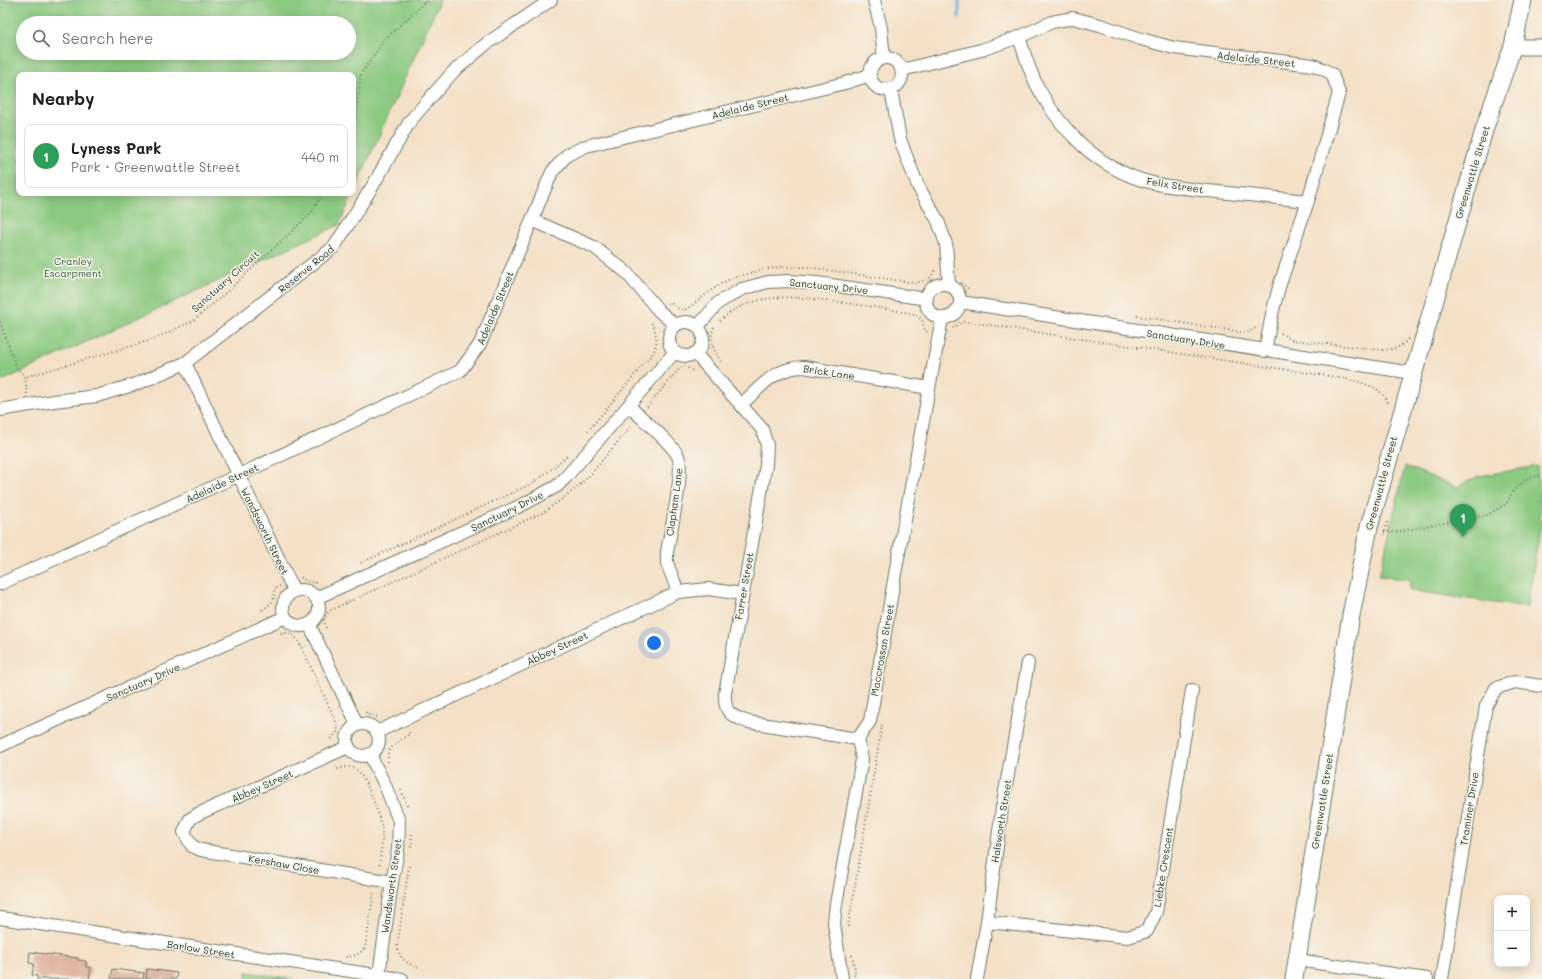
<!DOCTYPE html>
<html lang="en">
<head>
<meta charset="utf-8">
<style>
	:root { --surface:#fff; --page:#f2f2f2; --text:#202124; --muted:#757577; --line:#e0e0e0; --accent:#1a73e8 }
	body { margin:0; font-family:Mali,sans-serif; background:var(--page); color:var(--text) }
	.controls { position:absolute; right:12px; bottom:12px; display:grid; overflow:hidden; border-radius:8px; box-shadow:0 2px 10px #0003 }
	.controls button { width:36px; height:36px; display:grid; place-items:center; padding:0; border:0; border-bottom:1px solid var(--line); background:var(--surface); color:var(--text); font:20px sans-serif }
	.you { position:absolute; left:654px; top:643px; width:14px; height:14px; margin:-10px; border:3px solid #fff; border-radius:50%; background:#1a73e8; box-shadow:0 0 0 6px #1a73e833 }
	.badge { display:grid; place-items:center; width:26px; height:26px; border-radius:50%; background:var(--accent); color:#fff; font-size:13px; font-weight:700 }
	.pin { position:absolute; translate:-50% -33px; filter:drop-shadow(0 1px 2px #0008) }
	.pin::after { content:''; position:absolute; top:21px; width:14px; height:12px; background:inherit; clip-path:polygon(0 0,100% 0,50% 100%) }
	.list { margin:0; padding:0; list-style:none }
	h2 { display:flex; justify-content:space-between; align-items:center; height:52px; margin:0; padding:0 16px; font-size:17px }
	h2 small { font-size:13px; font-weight:400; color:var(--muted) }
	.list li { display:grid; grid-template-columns:26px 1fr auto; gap:12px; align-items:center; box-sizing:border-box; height:64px; margin:0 8px 8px; padding:0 8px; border:1px solid var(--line); border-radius:8px }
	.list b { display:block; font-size:15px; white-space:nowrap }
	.list p { margin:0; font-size:13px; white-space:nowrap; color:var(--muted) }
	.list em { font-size:13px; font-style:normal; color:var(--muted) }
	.icon { flex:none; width:22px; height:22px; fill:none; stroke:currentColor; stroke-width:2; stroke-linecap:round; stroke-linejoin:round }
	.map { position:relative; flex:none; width:1542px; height:979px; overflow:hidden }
	.search { position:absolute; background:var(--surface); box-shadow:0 2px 10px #0003; left:16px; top:16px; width:340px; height:44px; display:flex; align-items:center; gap:10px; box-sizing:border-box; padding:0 14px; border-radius:22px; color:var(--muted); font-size:15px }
	.panel { position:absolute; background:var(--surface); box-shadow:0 2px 10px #0003; left:16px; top:72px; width:340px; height:124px; border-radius:8px }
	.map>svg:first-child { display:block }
</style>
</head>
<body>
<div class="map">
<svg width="1542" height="979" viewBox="0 0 1542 979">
	<rect width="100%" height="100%" fill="#f7f3e8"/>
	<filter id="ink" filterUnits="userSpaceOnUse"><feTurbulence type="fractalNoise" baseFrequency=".025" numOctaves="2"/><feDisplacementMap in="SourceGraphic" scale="8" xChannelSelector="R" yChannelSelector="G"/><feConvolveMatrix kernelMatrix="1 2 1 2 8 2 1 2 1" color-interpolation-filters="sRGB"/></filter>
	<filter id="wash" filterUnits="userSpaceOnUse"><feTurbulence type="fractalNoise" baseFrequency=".012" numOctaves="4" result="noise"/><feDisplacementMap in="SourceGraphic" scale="16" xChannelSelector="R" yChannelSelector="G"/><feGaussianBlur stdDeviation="0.9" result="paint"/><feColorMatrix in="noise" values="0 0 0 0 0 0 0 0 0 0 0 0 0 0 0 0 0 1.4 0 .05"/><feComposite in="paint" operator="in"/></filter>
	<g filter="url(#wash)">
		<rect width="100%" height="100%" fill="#f4e0c6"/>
		<g fill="#8ac980" stroke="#54835a" fill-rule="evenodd">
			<path d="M0,0H440L339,225L0,382ZM23,23H349V53H23ZM19,75H353V193H19Z"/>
			<path d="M1405,466L1457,487L1479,476L1537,466L1541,523L1527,608L1409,590L1410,580L1379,576Z"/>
			<path d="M247,972L293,979H246Z"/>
		</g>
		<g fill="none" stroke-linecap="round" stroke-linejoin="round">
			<path stroke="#77b3e9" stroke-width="3.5" d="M959,0V17"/>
		</g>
		<g id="blocks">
			<g fill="#dcac96">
				<path d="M30,952L78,958V960L86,961V967H91L89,979H37V976L32,975L34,964L29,963Z"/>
				<path d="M113,969L144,973L143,979H111Z"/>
				<path d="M147,969L177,973L176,979H146Z"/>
			</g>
		</g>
	</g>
	<g filter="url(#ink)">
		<use href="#blocks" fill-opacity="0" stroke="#6a7667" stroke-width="1"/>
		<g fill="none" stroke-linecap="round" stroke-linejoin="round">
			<g stroke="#6a7667" stroke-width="14">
				<g id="minor">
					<path d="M874,0L881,28L884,58"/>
					<path d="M1019,37C1025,55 1030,74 1040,91C1062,131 1097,166 1142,180C1163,187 1187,188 1208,191C1241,194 1275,198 1308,201"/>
					<circle cx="886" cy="74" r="16"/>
					<path d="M902,70L981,50L1019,37L1052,22L1073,18L1100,25L1141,39L1174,48L1313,65L1323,69L1332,74L1339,93L1308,201L1279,287L1272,314L1265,351"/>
					<path d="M891,90L900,139L905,153L918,186L938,221L946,244L949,285"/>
					<path d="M532,220L594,247L626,272L659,311L675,325"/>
					<circle cx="943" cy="301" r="17"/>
					<path d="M960,302L1412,373"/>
					<circle cx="686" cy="339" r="17"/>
					<path d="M698,326L718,303L742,289L768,282L789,281L817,283L927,299"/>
					<path d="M695,353L762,429L767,445L766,465L725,694C724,713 731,716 748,722L858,739"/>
					<path d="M185,363L294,591"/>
					<path d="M742,404C761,386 776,367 804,367L929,388"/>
					<path d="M629,406C641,418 671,442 678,456C685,471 670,533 667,552V563L678,592"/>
					<path d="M0,410L54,401L97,396L139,383L185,363L334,247L372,187L410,121L453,72L486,44L551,0"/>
					<path d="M0,584L239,475L460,371L480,344L552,172L567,155L586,146L845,83L870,75"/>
					<circle cx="301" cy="608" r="18"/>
					<path d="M316,598L524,504L557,486L566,477L675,352"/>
					<path d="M309,624L357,724"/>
					<circle cx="363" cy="740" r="16"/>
					<path d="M377,732L678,592L708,589L742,594"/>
					<path d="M0,746L285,617"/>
					<path d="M348,747L198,814L190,819L184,832L192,846L201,850L392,882"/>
					<path d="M370,755L385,785L399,821L398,851L392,882L379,975"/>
					<path d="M0,918L402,979"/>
					<path d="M987,922L1128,937L1147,931L1156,912L1192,690"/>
					<path d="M1297,960L1427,979"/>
					<path d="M842,979L834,923L836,904L862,759L858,739L870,721L895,574L942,318"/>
					<path d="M977,979L987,922L1002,808L1028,663"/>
					<path d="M1442,979L1486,706L1496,688L1515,682L1542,686"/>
				</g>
			</g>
			<g stroke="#6a7667" stroke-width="17">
				<path id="tertiary" d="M1513,46L1525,47H1542"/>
			</g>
			<g stroke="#6a7667" stroke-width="19">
				<path id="secondary" d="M1294,979L1351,615L1369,527L1485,127L1513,46L1523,0"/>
			</g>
			<g stroke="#6a7667" stroke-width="2" stroke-dasharray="1 3" stroke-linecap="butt">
				<path d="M353,135L361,74L384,40L427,0"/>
				<path d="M768,269L780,267H807L915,283L929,279L935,271H937"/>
				<path d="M961,283L970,290"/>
				<path d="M668,303L670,302C675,307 679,311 687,309L717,286L732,278L763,270"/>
				<path d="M1137,316L1247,333L1257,327"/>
				<path d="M720,321C754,287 810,298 852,304C873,307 894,310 915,314L922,320L925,331L928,332"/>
				<path d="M0,322L17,368L25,377L152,340L193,321L229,290L311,213L323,193"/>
				<path d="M714,327C708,340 714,350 721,362L719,363"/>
				<path d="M953,328L961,322H969L1335,377C1353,381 1383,383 1388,405"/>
				<path d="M1281,333L1292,340L1382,350C1394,350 1400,348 1408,339"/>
				<path d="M25,377L27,394"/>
				<path d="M647,407L680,368L685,366L694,372"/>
				<path d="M588,431L653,353C659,341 656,332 651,321"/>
				<path d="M1384,532H1395L1487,515L1506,504L1514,490L1528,478L1540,476"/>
				<path d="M1384,535L1388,520"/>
				<path d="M361,563L531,484L548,472L567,456"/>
				<path d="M301,577L305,581L317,583"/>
				<path d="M262,610C271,604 276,600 274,589L280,586"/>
				<path d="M326,628C323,621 324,615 331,610L544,512L573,491L590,475L631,426"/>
				<path d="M281,633C293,632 297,638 302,648L306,646"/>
				<path d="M302,648L337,724L338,731L330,741"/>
				<path d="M366,712L368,715L377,717"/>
				<path d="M388,762V751L400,740L410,734L408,730"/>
				<path d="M335,766L337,769C342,768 349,765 355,769C366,776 381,817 382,831C383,843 380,855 379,868"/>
				<path d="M401,790L408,808"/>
				<path d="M411,847L412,832"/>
				<path d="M409,866L397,947C400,958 407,965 418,967"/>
				<path d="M848,927L882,725"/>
				<path d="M852,955L855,970L854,976"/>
				<path d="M346,957C355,956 360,954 365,948L374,892"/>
			</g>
			<use href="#minor" stroke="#fff" stroke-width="12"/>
			<use href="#tertiary" stroke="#fff" stroke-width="15"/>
			<use href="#secondary" stroke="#fff" stroke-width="17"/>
		</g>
	</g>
	<g text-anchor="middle" stroke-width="3" stroke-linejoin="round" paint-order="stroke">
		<g font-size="10" fill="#1f3d34" stroke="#f7f3e8">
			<text transform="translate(1256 59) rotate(6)" y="4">Adelaide Street</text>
			<text transform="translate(750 106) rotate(-14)" y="4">Adelaide Street</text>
			<text transform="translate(1472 172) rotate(-73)" y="4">Greenwattle Street</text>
			<text transform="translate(1175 185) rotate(9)" y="4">Felix Street</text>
			<text transform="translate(306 269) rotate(-39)" y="4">Reserve Road</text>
			<text transform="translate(225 281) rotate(-42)" y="4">Sanctuary Circuit</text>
			<text transform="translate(829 286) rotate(6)" y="4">Sanctuary Drive</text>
			<text transform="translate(495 308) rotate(-67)" y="4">Adelaide Street</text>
			<text transform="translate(1186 339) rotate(9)" y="4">Sanctuary Drive</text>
			<text transform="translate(829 372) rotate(9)" y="4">Brick Lane</text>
			<text transform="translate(222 483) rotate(-25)" y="4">Adelaide Street</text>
			<text transform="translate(1381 483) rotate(-75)" y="4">Greenwattle Street</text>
			<text transform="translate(674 502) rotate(-82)" y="4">Clapham Lane</text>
			<text transform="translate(507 511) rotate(-26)" y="4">Sanctuary Drive</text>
			<text transform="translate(265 531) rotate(64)" y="4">Wandsworth Street</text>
			<text transform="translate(744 586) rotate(-80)" y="4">Farrer Street</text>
			<text transform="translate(557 648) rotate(-25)" y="4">Abbey Street</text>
			<text transform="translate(882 650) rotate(-80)" y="4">Maccrossan Street</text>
			<text transform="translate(143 682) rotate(-24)" y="4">Sanctuary Drive</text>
			<text transform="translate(262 786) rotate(-24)" y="4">Abbey Street</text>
			<text transform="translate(1322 801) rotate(-81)" y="4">Greenwattle Street</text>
			<text transform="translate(1469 809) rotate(-81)" y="4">Traminer Drive</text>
			<text transform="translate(1001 821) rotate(-81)" y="4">Halsworth Street</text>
			<text transform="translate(284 864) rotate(10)" y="4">Kershaw Close</text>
			<text transform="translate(1163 867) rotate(-81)" y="4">Liebke Crescent</text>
			<text transform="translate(391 886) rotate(-82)" y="4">Wandsworth Street</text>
			<text transform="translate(201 949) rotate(9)" y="4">Barlow Street</text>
		</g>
		<g font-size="10" fill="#345943" stroke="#f7f3e8">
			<text x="73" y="265">Cranley<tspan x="73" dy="12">Escarpment</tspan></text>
		</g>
	</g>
</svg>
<div class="controls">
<button>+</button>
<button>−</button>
</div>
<div class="you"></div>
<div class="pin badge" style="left:1463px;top:537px;background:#2e9e5b">1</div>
<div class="search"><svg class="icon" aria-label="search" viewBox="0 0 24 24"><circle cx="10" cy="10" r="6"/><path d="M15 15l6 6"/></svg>Search here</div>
<section class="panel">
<h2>Nearby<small></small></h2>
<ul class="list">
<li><span class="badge" style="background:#2e9e5b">1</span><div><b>Lyness Park</b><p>Park · Greenwattle Street</p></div><em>440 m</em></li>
</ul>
</section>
</div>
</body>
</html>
